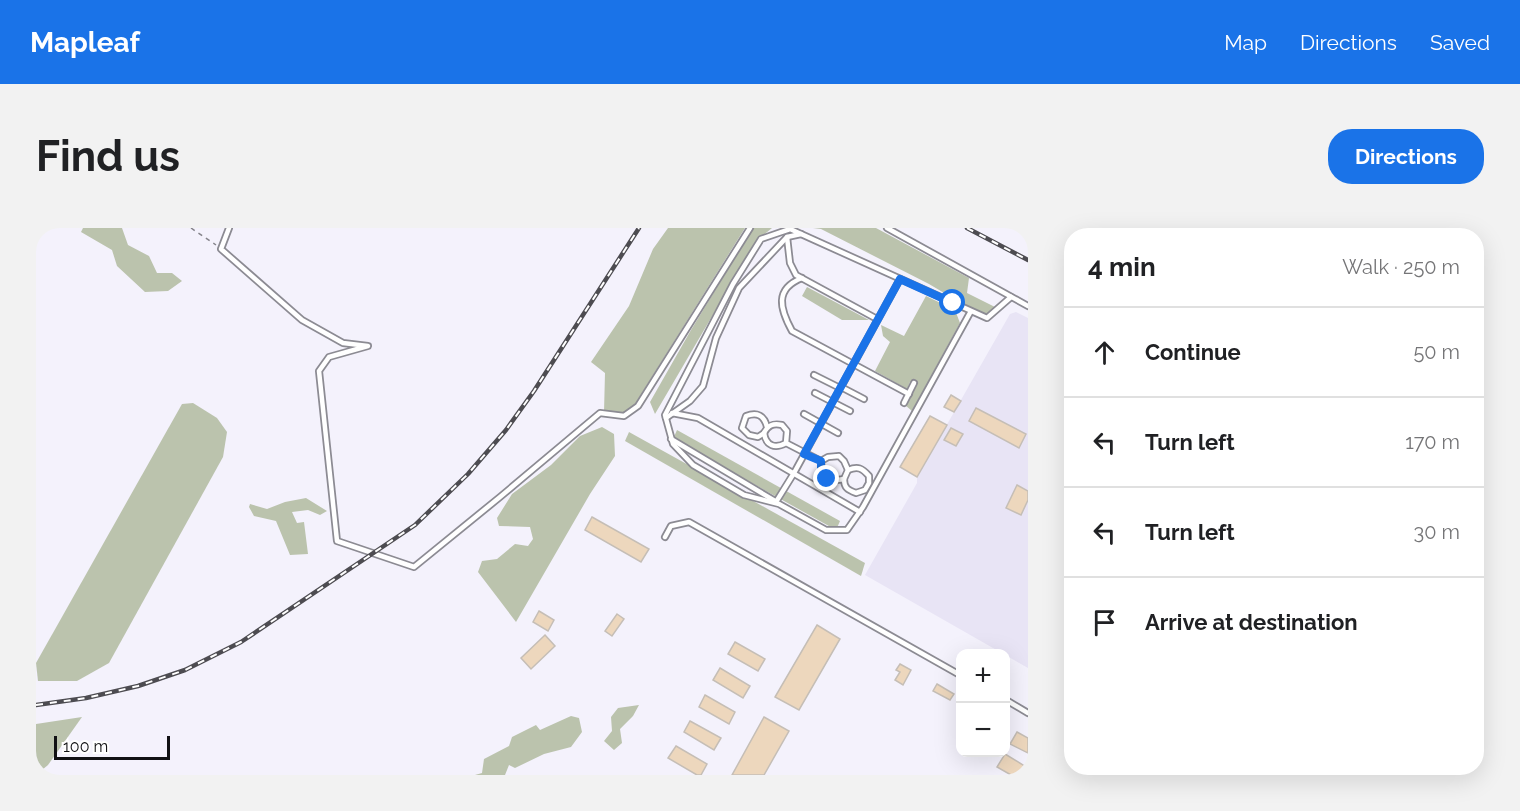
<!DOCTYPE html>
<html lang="en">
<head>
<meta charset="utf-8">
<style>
	:root { --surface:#fff; --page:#f2f2f2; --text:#202124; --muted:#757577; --line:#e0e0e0; --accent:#1a73e8 }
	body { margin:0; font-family:Raleway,sans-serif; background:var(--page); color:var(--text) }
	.controls { position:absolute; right:18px; bottom:18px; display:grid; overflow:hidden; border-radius:12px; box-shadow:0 6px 24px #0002 }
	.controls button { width:54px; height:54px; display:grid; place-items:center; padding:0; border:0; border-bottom:2px solid var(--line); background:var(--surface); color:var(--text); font:30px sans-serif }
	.scale { position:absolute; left:18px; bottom:15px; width:116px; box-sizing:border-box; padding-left:6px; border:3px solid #111114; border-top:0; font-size:16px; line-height:21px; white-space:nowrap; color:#111114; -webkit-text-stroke:4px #fff; paint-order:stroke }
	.stop { position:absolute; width:18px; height:18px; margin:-14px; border:4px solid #1a73e8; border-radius:50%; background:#fff }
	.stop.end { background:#1a73e8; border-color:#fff; box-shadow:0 2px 6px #0008 }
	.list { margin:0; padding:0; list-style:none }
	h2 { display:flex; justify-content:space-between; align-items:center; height:78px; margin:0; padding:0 24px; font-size:26px }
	h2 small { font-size:20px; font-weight:400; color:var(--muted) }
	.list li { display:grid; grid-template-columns:39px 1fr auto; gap:18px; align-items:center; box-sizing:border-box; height:90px; padding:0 24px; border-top:2px solid var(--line) }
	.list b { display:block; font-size:22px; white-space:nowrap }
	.list em { font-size:20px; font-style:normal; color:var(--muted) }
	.icon { flex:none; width:33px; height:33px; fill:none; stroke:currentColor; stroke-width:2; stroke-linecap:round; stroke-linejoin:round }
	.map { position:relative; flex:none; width:992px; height:547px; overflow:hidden; border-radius:24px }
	header { display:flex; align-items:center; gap:36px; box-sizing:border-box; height:84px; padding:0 30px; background:var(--accent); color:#fff }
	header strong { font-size:28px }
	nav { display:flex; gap:33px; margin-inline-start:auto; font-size:21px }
	.intro { display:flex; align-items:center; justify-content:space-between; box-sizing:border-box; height:144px; padding:0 36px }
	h1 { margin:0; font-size:42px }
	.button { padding:15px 27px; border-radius:24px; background:var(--accent); color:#fff; font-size:21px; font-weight:700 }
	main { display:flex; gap:36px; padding:0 36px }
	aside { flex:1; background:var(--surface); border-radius:24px; box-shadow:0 6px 24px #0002 }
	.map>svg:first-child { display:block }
</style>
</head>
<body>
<header>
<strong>Mapleaf</strong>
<nav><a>Map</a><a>Directions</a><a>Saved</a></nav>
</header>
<div class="intro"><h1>Find us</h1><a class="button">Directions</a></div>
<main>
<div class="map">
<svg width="992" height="547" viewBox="0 0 992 547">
	<rect width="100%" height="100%" fill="#f4f2fc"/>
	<path fill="#e8e4f5" d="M980,84L992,90V440L829,347L881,255V249L974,86Z"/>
	<g fill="#bbc3ad">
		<path d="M47,0H86L92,17L113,28L121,45H136L146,53L132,63L109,64L81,38L76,22L45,4Z"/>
		<path d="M632,0H709L594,184L577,188L568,184L569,145L555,134L593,78L617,21Z"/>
		<path d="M717,0H736L720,13L619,186L614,174L655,102Z"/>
		<path d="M777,0H840L933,50L931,65L961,80L947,88L893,56L785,1Z"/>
		<path d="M771,59L833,92H806L766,68Z"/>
		<path d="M890,68L919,82L924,95L876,183L869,177L880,157L874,154L871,161L839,143L854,114L847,108L845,97L868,108Z"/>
		<path d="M157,175L181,190L191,204L187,229L73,435L41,453H2L0,435L146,176Z"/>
		<path d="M566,199L578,206L579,228L554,266L480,394L442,344L446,333L461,331L479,316L492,318L497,311L494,299L463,298L461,290L476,266L515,237L544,208Z"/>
		<path d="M641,202L804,293L800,302L637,211Z"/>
		<path d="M593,204L829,335L825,348L589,213Z"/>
		<path d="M270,270L291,283L284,287L272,282L256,284L261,295L268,294L272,326L254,327L240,293L218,288L213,279L214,276L231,281L249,274Z"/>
		<path d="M603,477L597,488L584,501L586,515L578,522L568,513L576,503L575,489L582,480Z"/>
		<path d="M535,488L543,490L546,504L535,519L508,526L479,540L473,537L469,547H439L446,545L448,531L473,518L476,509L500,497L504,502Z"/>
		<path d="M46,489L12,537L0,547V496Z"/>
	</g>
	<g fill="#edd7bd" stroke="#c5beb6" stroke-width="1.5">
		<path d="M915,167L925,173L918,184L908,179Z"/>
		<path d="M940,180L990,206L983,220L933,193Z"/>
		<path d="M894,188L911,197L881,249L864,239Z"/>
		<path d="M915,200L927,206L920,218L908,212Z"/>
		<path d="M981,257L992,263V272L985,287L970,280Z"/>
		<path d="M556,289L613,321L605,334L549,302Z"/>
		<path d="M503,383L518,392L512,403L497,394Z"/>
		<path d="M581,386L588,391L576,408L569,403Z"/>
		<path d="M781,397L804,411L763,482L739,469Z"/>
		<path d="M509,407L519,418L495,441L485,430Z"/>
		<path d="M699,414L729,431L722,443L692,426Z"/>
		<path d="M864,436L875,442L867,457L859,452L864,444L860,442Z"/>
		<path d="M684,440L714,458L707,470L677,452Z"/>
		<path d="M901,456L918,466L914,472L897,463Z"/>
		<path d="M669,467L699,484L693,496L663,479Z"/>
		<path d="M728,489L753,503L728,547H696Z"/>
		<path d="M654,493L685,510L678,522L648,504Z"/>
		<path d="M981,504L992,510V525L974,516Z"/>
		<path d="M640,518L671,536L665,547H661L632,530Z"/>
		<path d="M969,526L992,540V547H975L961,539Z"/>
	</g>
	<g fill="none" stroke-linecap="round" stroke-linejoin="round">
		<g stroke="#8c8b93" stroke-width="8">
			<g id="lane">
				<path d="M193,0L185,21L266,92L307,115L332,118L293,129L283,143L301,313L378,339L464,269L564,185L588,188L602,178L714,0"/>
				<path d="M851,0L992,78"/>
				<path d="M751,9L754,35L760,47L841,91"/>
				<path d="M766,50C738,61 744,81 756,103L873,166"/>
				<path d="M935,83L827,279L811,302H790L743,276L708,267L657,237L637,216L629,187L697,56L725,11L754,1L951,90L975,69"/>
				<path d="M778,147L804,160"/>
				<path d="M805,159L828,171"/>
				<path d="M779,165L814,183"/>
				<path d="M868,175L878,155"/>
				<path d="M636,185L662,190L824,284"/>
				<path d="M768,186L802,205"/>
				<path d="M630,190L654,173L667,158L680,110L703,60L751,9L765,6"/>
				<path d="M728,205L722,209L713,207L706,200L710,188C721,184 728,187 731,199"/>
				<path d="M635,211L739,273"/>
				<path d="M750,215L751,203L746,197C737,195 732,197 728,205C730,218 739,221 750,215L785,233L792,229L803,228L808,233L812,242L808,251C791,254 786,251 785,233"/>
				<path d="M808,251C808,260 812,262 820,265L829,262L833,255V248C826,240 822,238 812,242"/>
				<path d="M740,274L758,245L864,51"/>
				<path d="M629,309L635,298L653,294L924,447"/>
				<path d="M970,472L992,485"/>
			</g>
		</g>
		<path stroke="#85848b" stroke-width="1.5" stroke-dasharray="4.5 4.5" stroke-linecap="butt" d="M155,0L180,17"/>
		<use href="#lane" stroke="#fff" stroke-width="4.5"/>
		<g stroke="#4d4c51" stroke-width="4.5">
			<g id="rail">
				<path d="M931,0L992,32"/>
				<path d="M0,477L50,470L102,458L149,442L205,414L379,297L432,246L470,202L498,163L603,0"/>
			</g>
		</g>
		<use href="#rail" stroke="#fff" stroke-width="2" stroke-dasharray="7" stroke-linecap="butt"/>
	</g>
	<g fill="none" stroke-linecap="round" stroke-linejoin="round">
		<path stroke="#1a73e8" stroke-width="8" d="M791,251L785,243V233L768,226L864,51L917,75"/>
	</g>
</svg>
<div class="controls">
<button>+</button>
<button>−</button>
</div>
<div class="scale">100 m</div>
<div class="stop" style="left:917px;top:75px"></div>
<div class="stop end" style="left:791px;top:251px"></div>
</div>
<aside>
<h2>4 min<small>Walk · 250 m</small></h2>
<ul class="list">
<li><svg class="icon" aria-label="ahead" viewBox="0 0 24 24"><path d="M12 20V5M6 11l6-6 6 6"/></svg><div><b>Continue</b></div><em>50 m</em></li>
<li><svg class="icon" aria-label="left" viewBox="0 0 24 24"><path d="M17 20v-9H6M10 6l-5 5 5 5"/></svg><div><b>Turn left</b></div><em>170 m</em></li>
<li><svg class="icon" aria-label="left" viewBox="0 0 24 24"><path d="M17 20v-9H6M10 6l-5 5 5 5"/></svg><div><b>Turn left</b></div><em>30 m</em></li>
<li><svg class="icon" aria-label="arrive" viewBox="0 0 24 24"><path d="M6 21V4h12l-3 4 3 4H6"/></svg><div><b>Arrive at destination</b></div></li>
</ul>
</aside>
</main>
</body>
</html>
